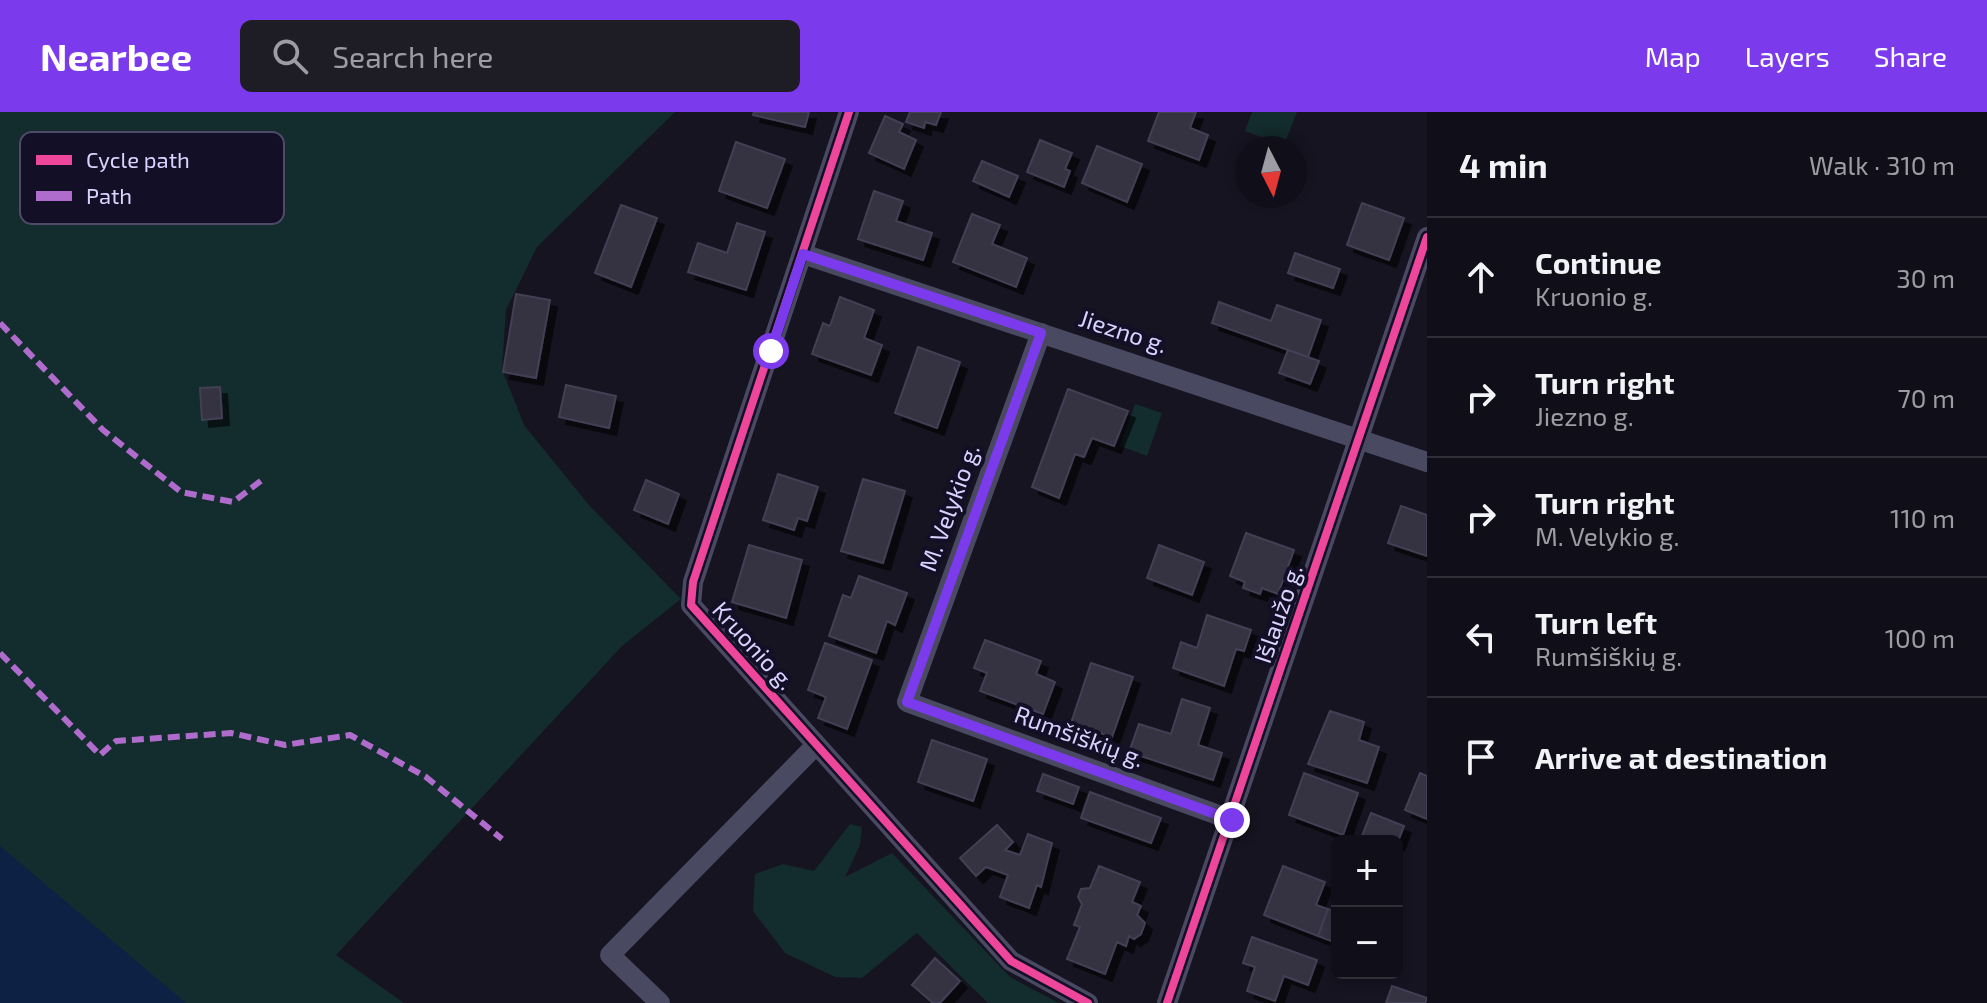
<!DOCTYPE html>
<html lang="en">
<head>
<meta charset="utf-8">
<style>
	:root { --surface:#100f19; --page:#1e1d26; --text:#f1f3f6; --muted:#9c9ca2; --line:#302f38; --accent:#7c3aed }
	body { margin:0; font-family:"Exo 2",sans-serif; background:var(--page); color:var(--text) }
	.controls { position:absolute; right:24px; bottom:24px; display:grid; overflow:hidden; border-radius:12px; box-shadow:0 4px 12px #0003 }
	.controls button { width:72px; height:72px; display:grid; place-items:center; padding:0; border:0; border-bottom:2px solid var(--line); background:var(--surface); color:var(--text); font:40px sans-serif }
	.compass { position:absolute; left:1235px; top:24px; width:72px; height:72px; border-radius:50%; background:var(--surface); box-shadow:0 4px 12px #0003; rotate:174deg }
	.stop { position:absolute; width:24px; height:24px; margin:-18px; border:6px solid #7c3aed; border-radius:50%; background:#fff }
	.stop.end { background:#7c3aed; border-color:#fff; box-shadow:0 2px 8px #0008 }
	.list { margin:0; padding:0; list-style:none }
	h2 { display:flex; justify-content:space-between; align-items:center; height:104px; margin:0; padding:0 32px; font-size:34px }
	h2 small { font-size:26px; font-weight:400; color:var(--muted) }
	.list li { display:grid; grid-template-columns:52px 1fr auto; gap:24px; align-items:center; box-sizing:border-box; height:120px; padding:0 32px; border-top:2px solid var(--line) }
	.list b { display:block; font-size:30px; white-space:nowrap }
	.list p { margin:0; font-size:26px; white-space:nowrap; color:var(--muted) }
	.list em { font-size:26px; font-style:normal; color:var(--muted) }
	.icon { flex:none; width:44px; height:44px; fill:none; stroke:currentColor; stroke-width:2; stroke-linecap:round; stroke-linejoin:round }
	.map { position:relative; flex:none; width:1427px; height:891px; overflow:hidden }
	header { display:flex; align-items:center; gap:48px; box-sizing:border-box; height:112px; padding:0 40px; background:var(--accent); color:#fff }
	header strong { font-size:38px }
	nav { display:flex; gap:44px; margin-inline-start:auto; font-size:28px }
	.search { width:560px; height:72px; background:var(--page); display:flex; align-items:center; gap:20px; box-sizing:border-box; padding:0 28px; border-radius:12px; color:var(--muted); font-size:30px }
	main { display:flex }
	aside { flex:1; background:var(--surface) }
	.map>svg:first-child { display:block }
</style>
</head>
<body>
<header>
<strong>Nearbee</strong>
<div class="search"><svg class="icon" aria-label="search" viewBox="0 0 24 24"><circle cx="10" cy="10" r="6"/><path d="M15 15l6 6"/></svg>Search here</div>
<nav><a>Map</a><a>Layers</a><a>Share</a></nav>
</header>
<main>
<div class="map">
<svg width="1427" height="891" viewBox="0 0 1427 891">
	<defs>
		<filter id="shadow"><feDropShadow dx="7" dy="7" stdDeviation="0" flood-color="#0009"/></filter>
	</defs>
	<rect width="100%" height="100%" fill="#161421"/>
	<g fill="#132c2d">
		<path d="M0,0H675L537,135L506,198L502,257L524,313L588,392L681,487L622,534L336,843L404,891H0Z"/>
		<path d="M1252,0H1297L1284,33L1245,19Z"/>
		<path d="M1135,292L1162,301L1147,344L1120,334Z"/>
		<path d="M850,712L862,715L860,733L845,765L892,741L1010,865L1059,891H988L917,821L862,866L835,865L785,841L753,799L755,762L783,752L814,759Z"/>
	</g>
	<path fill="#0d2144" d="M0,734L186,891H0Z"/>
	<g fill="#343243" stroke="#433f54" stroke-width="2" filter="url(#shadow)">
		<path d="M754,0H809L805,15L753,3Z"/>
		<path d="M910,0H941L936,13L925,10L924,16L906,10Z"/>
		<path d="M1159,0H1196L1190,16L1208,23L1199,48L1148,29Z"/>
		<path d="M885,4L903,12L899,20L916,28L904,57L869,41Z"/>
		<path d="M1040,28L1072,41L1065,57L1070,59L1064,75L1027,60Z"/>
		<path d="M736,30L785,47L767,96L719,79Z"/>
		<path d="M1097,34L1142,52L1127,90L1082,71Z"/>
		<path d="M982,49L1018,64L1009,85L973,69Z"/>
		<path d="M874,79L903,89L896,109L932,121L923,148L858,127Z"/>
		<path d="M1362,91L1404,106L1389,148L1347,133Z"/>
		<path d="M621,93L657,106L631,175L595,161Z"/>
		<path d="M972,102L1000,113L992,132L1027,146L1016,175L953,150Z"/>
		<path d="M737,111L765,120L746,178L688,160L698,131L727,141Z"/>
		<path d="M1295,141L1340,157L1333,176L1288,161Z"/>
		<path d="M516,182L550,188L536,266L503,260Z"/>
		<path d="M840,185L874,198L864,226L882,233L871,263L812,242L823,211L830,214Z"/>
		<path d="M1219,190L1271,209L1277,193L1321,208L1308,245L1212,211Z"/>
		<path d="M918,235L960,250L937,316L895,301Z"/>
		<path d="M1288,238L1319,249L1310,272L1279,261Z"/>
		<path d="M566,273L616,284L609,316L559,305Z"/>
		<path d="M220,275L222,306L202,308L200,276Z"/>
		<path d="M1068,277L1128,299L1114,334L1092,326L1084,345L1075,342L1059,386L1032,375Z"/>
		<path d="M778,362L818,375L807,409L798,406L794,418L763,408Z"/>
		<path d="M863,367L905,379L883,451L841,439Z"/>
		<path d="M646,368L679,382L668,412L634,398Z"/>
		<path d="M1401,394L1427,403V444L1388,431Z"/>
		<path d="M1246,421L1294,438L1278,482L1262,476L1260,482L1243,476L1245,470L1230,464Z"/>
		<path d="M749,433L802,448L786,506L732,490Z"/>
		<path d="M1159,433L1204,450L1192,483L1147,466Z"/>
		<path d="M859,464L907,481L895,513L887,509L876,541L829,524L843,483L851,486Z"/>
		<path d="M1207,503L1251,518L1244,539L1236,537L1224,574L1173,556L1181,530L1197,536Z"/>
		<path d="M985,528L1041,549L1036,562L1055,570L1043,602L980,579L987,561L974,556Z"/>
		<path d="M825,531L872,548L847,617L818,606L826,585L808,578Z"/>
		<path d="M1091,551L1133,565L1112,625L1071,611Z"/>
		<path d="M1182,587L1210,596L1198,633L1222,641L1213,668L1129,640L1139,612L1171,622Z"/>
		<path d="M1330,599L1364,610L1359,628L1379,635L1367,671L1308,652Z"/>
		<path d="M932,628L987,647L973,689L918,670Z"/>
		<path d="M1304,661L1358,681L1343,723L1289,703Z"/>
		<path d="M1420,661L1427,664V707L1405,698Z"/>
		<path d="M1043,662L1079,675L1073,692L1037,679Z"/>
		<path d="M1090,680L1161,706L1151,731L1081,706Z"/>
		<path d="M1371,701L1404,714L1397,732V729H1360Z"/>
		<path d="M997,713L1013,730L1005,738L1020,743L1028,722L1052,731L1041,775L1037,773L1029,796L1000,785L1008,763L986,755L976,764L960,746Z"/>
		<path d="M1099,754L1140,770L1132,790L1141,794L1137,803L1145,811L1141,822L1134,827L1129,824L1126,834L1117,830L1105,862L1067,847L1080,815L1074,813L1082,792L1078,785L1081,777L1090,776Z"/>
		<path d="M1283,754L1325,770L1316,793L1328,797L1318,824L1264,803Z"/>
		<path d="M1328,797L1337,801V831L1318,824Z"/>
		<path d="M1252,825L1317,848L1308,873L1284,864L1275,889L1247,879L1255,855L1243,851Z"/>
		<path d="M935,846L960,869L940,891H933L912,873Z"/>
		<path d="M1392,874L1427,886L1425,891H1386Z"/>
	</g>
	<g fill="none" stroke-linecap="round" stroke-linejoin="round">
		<g stroke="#4a4962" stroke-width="20">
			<path d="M849,0L693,470L691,493L1011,849L1088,891"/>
			<path d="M803,142L1427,350"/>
			<path d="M1041,221L907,590L1232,708"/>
			<path d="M660,891L610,843L816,633"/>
			<path d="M1167,891L1427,125"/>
		</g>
		<g stroke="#b06ccc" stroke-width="6" stroke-dasharray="12 6" stroke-linecap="butt">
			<path d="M0,211L103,318L181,380L233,390L262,368"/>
			<path d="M0,541L100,643L116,629L231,621L285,633L350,623L426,665L502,727"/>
		</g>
		<g stroke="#130f26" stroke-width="13">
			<g id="cycleway">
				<path d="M849,0L693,470L691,493L1011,849L1088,891"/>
				<path d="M1167,891L1427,125"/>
			</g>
		</g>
		<use href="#cycleway" stroke="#ed469a" stroke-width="8"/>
	</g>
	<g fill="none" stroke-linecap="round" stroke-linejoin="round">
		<path stroke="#7c3aed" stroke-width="10" d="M771,239L803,142L1041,221L907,590L1232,708"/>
	</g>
	<g text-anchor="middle" stroke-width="8" stroke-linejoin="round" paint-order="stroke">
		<g font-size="24" fill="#d9d4ff" stroke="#130f26">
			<text transform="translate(1123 220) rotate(18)" y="8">Jiezno g.</text>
			<text transform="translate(950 396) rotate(-70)" y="8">M. Velykio g.</text>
			<text transform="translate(1279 502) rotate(-71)" y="8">Išlaužo g.</text>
			<text transform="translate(753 534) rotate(48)" y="8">Kruonio g.</text>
			<text transform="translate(1079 625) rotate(20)" y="8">Rumšiškių g.</text>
		</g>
	</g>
	<rect x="20" y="20" width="264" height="92" rx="12" fill="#130f26" stroke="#4e4a67" stroke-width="2"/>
	<rect x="36" y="43" width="36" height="10" fill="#ed469a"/>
	<rect x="36" y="79" width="36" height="10" fill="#b06ccc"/>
	<g font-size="22" fill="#d9d4ff">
		<text x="86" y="56">Cycle path</text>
		<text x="86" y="92">Path</text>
	</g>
</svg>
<div class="controls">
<button>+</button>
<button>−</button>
</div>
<svg class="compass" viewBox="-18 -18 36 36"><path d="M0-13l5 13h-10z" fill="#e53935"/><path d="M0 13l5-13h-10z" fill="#9c9ca2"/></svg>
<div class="stop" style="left:771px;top:239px"></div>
<div class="stop end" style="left:1232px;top:708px"></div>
</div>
<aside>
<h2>4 min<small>Walk · 310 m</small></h2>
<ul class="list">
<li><svg class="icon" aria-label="ahead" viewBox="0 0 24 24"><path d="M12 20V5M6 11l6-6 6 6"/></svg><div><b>Continue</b><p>Kruonio g.</p></div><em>30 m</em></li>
<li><svg class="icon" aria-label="right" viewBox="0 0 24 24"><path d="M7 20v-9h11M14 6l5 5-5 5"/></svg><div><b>Turn right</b><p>Jiezno g.</p></div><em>70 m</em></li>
<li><svg class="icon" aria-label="right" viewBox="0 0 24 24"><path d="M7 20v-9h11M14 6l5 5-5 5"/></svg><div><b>Turn right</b><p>M. Velykio g.</p></div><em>110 m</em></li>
<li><svg class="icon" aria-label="left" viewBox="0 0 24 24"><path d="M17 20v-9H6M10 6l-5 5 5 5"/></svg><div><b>Turn left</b><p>Rumšiškių g.</p></div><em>100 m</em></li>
<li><svg class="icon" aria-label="arrive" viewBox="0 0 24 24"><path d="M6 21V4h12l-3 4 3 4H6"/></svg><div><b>Arrive at destination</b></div></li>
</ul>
</aside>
</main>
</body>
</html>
